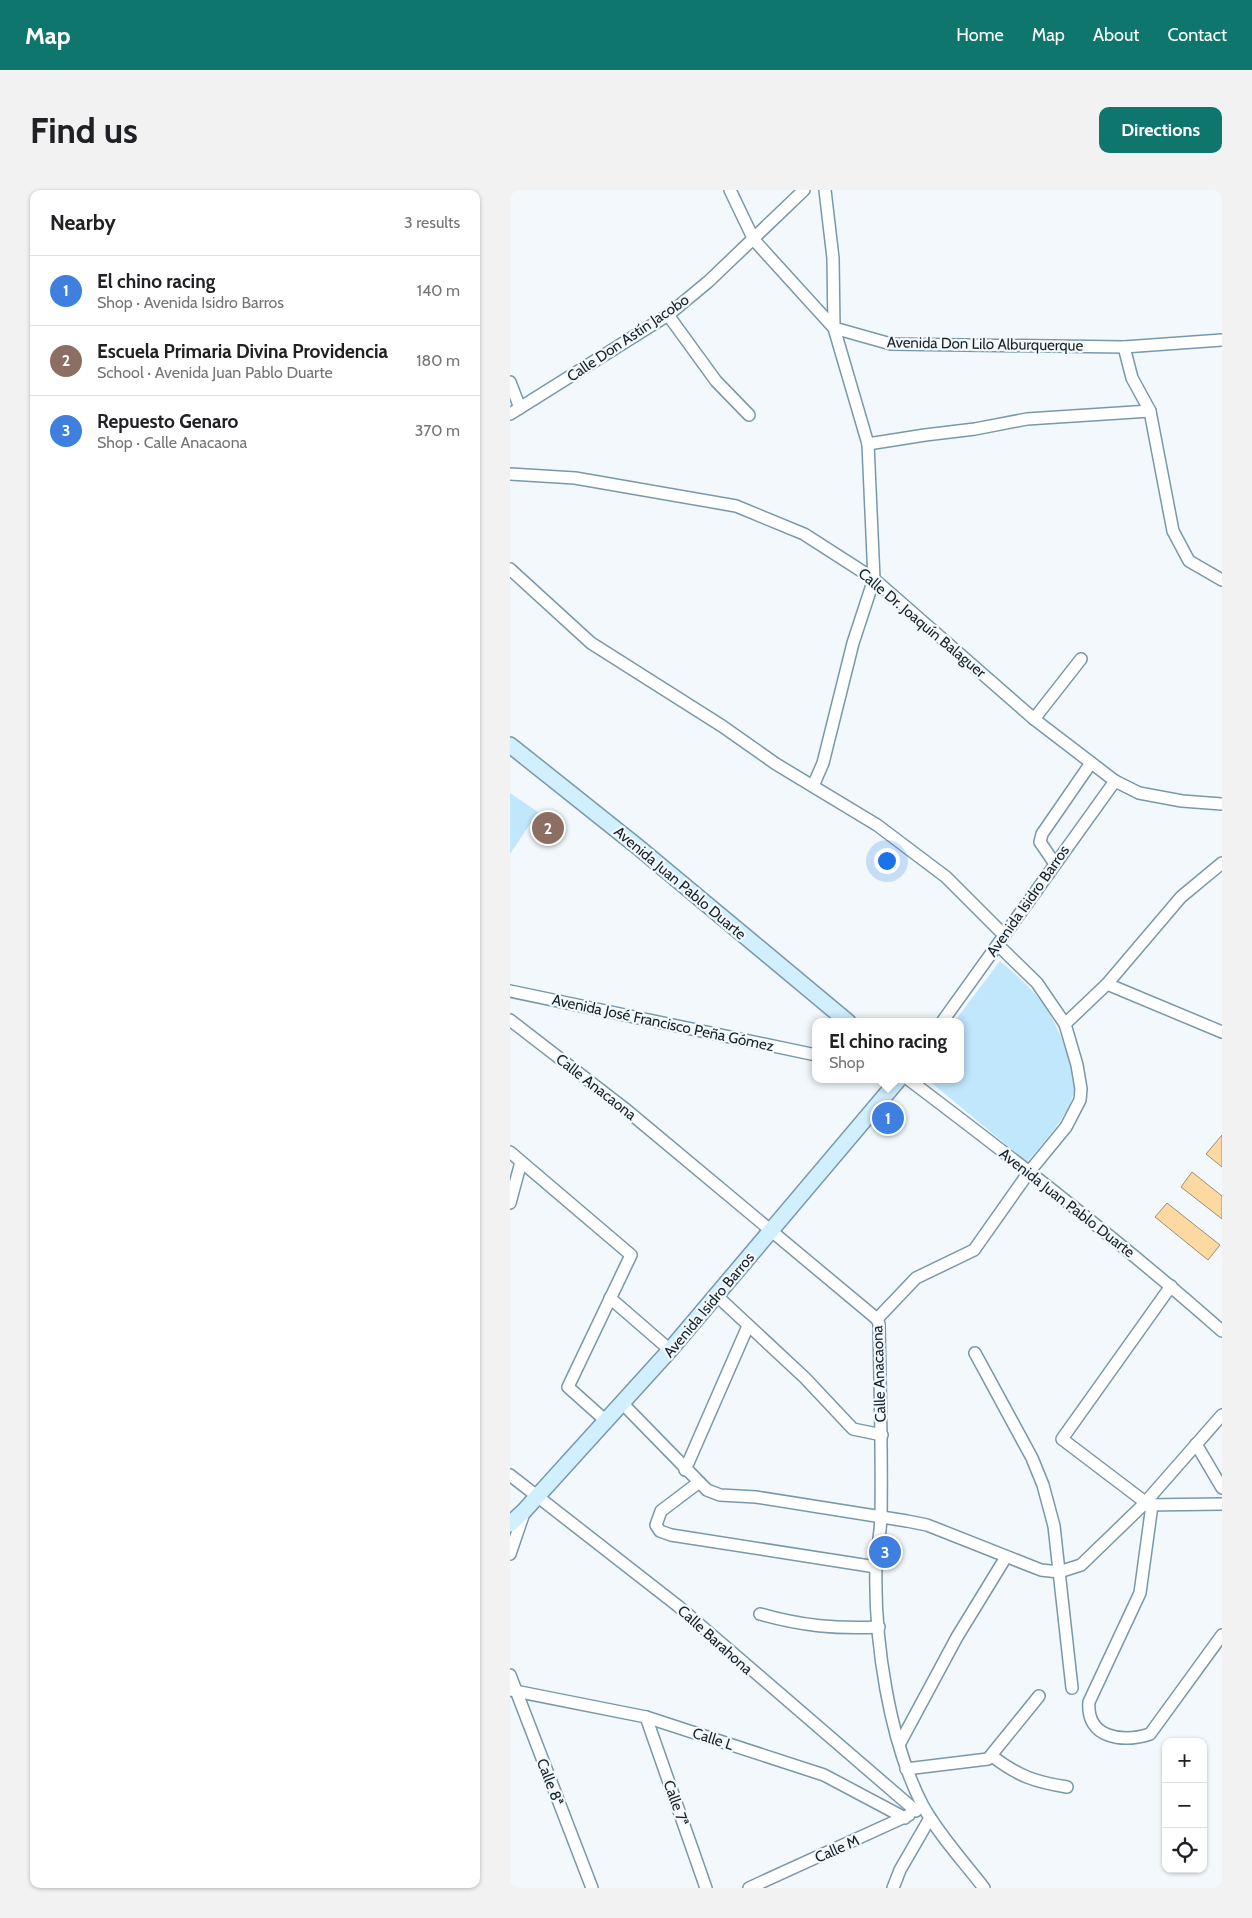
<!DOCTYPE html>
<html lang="en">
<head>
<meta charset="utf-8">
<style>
	:root { --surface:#fff; --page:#f2f2f2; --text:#202124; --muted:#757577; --line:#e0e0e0; --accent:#0f766e }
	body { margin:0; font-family:Cabin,sans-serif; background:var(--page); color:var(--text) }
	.controls { position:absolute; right:15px; bottom:15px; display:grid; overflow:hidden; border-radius:10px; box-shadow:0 1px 4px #0004 }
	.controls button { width:45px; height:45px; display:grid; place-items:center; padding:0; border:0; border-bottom:1px solid var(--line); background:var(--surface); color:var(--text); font:25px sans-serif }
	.you { position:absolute; left:376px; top:670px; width:18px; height:18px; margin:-12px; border:4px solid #fff; border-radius:50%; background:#1a73e8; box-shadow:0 0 0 8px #1a73e833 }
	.badge { display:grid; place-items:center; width:32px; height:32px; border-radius:50%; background:var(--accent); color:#fff; font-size:16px; font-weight:700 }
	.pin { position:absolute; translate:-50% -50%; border:2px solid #fff; box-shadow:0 1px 5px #0006 }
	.popup { position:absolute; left:302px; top:828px; width:152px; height:65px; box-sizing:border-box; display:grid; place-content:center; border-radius:10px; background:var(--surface); filter:drop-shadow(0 1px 4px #0005); font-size:16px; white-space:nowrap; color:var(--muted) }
	.popup b { font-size:19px; color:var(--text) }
	.popup::after { content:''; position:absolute; left:50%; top:100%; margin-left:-10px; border:10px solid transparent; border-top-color:var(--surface) }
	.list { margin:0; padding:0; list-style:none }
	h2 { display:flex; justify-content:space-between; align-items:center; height:65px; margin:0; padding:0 20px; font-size:21px }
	h2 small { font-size:16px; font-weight:400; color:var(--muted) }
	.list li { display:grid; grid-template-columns:32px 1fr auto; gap:15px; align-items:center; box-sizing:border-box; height:70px; padding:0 20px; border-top:1px solid var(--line) }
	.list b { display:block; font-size:19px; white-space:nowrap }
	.list p { margin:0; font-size:16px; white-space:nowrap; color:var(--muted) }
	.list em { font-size:16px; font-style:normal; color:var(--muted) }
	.icon { flex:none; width:28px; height:28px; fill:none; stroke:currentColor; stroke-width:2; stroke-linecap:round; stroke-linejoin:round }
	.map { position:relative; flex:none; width:712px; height:1698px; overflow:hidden; border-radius:10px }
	header { display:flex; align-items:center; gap:30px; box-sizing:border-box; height:70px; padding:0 25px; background:var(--accent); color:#fff }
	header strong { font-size:24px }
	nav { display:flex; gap:28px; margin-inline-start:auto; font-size:18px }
	.intro { display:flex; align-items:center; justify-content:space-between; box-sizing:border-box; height:120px; padding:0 30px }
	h1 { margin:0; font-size:35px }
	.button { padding:12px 22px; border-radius:10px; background:var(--accent); color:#fff; font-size:18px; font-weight:700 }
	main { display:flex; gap:30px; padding:0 30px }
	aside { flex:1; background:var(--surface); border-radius:10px; box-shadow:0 1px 4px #0004 }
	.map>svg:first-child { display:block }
</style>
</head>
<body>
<header>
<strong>Map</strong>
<nav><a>Home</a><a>Map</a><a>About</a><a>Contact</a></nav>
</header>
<div class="intro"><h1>Find us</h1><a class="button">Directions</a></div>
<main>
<aside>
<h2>Nearby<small>3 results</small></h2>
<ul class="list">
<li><span class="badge" style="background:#3f7fe0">1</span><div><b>El chino racing</b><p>Shop · Avenida Isidro Barros</p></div><em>140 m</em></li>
<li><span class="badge" style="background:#8d6e63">2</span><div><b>Escuela Primaria Divina Providencia</b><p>School · Avenida Juan Pablo Duarte</p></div><em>180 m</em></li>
<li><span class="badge" style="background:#3f7fe0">3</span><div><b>Repuesto Genaro</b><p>Shop · Calle Anacaona</p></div><em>370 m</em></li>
</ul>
</aside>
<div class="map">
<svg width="712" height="1698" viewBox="0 0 712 1698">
	<rect width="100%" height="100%" fill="#f2f8fc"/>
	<g fill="#c1e7fd">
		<path d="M0,603L28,622L0,664Z"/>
		<path d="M490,771C504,783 519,796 531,811C546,830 565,875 564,899C562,923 531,955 517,972L417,889H450V832H444Z"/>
	</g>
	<g fill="#fbd9a1" stroke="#9f8e73">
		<path d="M712,945V977L696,964Z"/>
		<path d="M682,982L712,1006V1029L671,997Z"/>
		<path d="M657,1013L710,1055L698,1070L645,1027Z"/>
	</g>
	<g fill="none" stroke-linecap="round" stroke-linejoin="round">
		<g stroke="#7998aa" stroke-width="14">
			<g id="street">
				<path d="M220,0L244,50L324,138L381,154L614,157L712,150"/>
				<path d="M158,125L206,191L239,225"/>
				<path d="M614,157L622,188L640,221L663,341L679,371L712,390"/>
				<path d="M0,192L10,218"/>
				<path d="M0,224L158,125L199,91L294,0"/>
				<path d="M358,254L415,245L465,239L517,229L640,221"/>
				<path d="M0,284L65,288L226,316L294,344L364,389L524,529L605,591L629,603L672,611L712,614"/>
				<path d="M0,379L81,453L212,536L266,574L367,635L436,687L494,745"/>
				<path d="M524,529L571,469"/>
				<path d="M303,596L313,573L343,453L364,389L358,254L324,138L323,68L315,0"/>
				<path d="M545,674L530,652L532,644L581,573"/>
				<path d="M597,794L712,842"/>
				<path d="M0,801L306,865"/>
				<path d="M0,830L114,918L367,1129L369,1134C370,1197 372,1260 371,1324C371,1341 367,1359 366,1376C364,1450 379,1551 413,1616C429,1645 454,1672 474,1698"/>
				<path d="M432,832L605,591"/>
				<path d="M555,834L597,794L671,707L712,673"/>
				<path d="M398,889C505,970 611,1052 712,1141"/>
				<path d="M0,962L121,1065L58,1197L96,1231"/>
				<path d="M0,1013L11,972"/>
				<path d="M207,1106L295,1188L343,1239L372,1245"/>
				<path d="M100,1108L160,1160"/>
				<path d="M367,1129L406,1088L464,1060L519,982L556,937L570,910L571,899L567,875L555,834L527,793L488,755"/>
				<path d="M465,1163L522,1268L533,1295L544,1336L562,1498"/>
				<path d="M113,1214L197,1300L210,1305L246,1307L397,1331L417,1335L531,1380L549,1382L571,1375L633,1315L712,1225"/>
				<path d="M686,1254L712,1298"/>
				<path d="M175,1280L238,1136"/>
				<path d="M0,1285L168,1416L406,1621"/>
				<path d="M188,1293L151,1321L146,1335L150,1341L161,1345L366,1377"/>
				<path d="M635,1312L552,1249L661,1096"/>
				<path d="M634,1315L712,1314"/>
				<path d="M642,1315L630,1403L579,1512C576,1548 612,1553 640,1544L712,1445"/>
				<path d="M0,1364L14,1323"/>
				<path d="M250,1424C292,1436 326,1439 369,1437"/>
				<path d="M0,1485L82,1698"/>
				<path d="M0,1500L136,1527L314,1585L395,1628"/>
				<path d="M136,1527L196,1698"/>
				<path d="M390,1553L447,1447L496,1367"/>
				<path d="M482,1566C508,1586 525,1592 557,1597"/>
				<path d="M396,1579L478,1569L529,1506"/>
				<path d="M239,1698L399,1625"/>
				<path d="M383,1698L390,1680L420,1628"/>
			</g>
		</g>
		<g stroke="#7998aa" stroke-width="18">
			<g id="secondary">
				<path d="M0,555L128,657L338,832"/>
				<path d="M0,1334L14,1321L160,1160L389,889"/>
			</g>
		</g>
		<use href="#street" stroke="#fff" stroke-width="11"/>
		<use href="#secondary" stroke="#d1efff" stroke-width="15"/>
	</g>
	<g text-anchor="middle" stroke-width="4.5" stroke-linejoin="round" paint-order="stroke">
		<g font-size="15" fill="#162229" stroke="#f2f8fc">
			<text transform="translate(118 148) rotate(-34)" y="5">Calle Don Astín Jacobo</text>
			<text transform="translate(475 154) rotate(1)" y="5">Avenida Don Lilo Alburquerque</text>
			<text transform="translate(412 433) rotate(40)" y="5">Calle Dr. Joaquín Balaguer</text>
			<text transform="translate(170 693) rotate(40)" y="5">Avenida Juan Pablo Duarte</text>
			<text transform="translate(518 711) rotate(-55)" y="5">Avenida Isidro Barros</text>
			<text transform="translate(153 833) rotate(12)" y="5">Avenida José Francisco Peña Gómez</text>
			<text transform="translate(86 897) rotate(38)" y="5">Calle Anacaona</text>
			<text transform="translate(557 1013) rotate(38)" y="5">Avenida Juan Pablo Duarte</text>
			<text transform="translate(199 1115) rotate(-50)" y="5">Avenida Isidro Barros</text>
			<text transform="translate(369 1184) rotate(-92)" y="5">Calle Anacaona</text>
			<text transform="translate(205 1450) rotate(42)" y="5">Calle Barahona</text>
			<text transform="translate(203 1549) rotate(18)" y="5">Calle L</text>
			<text transform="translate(40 1592) rotate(69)" y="5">Calle 8ª</text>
			<text transform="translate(166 1613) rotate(70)" y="5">Calle 7ª</text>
			<text transform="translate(327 1659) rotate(-24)" y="5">Calle M</text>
		</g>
	</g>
</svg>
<div class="controls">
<button>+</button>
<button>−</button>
<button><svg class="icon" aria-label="locate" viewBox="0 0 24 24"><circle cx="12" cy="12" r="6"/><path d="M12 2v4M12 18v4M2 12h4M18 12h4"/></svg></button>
</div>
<div class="you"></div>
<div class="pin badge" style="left:378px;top:928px;background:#3f7fe0">1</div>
<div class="popup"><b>El chino racing</b>Shop</div>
<div class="pin badge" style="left:38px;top:638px;background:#8d6e63">2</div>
<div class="pin badge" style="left:375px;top:1362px;background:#3f7fe0">3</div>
</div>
</main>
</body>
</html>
